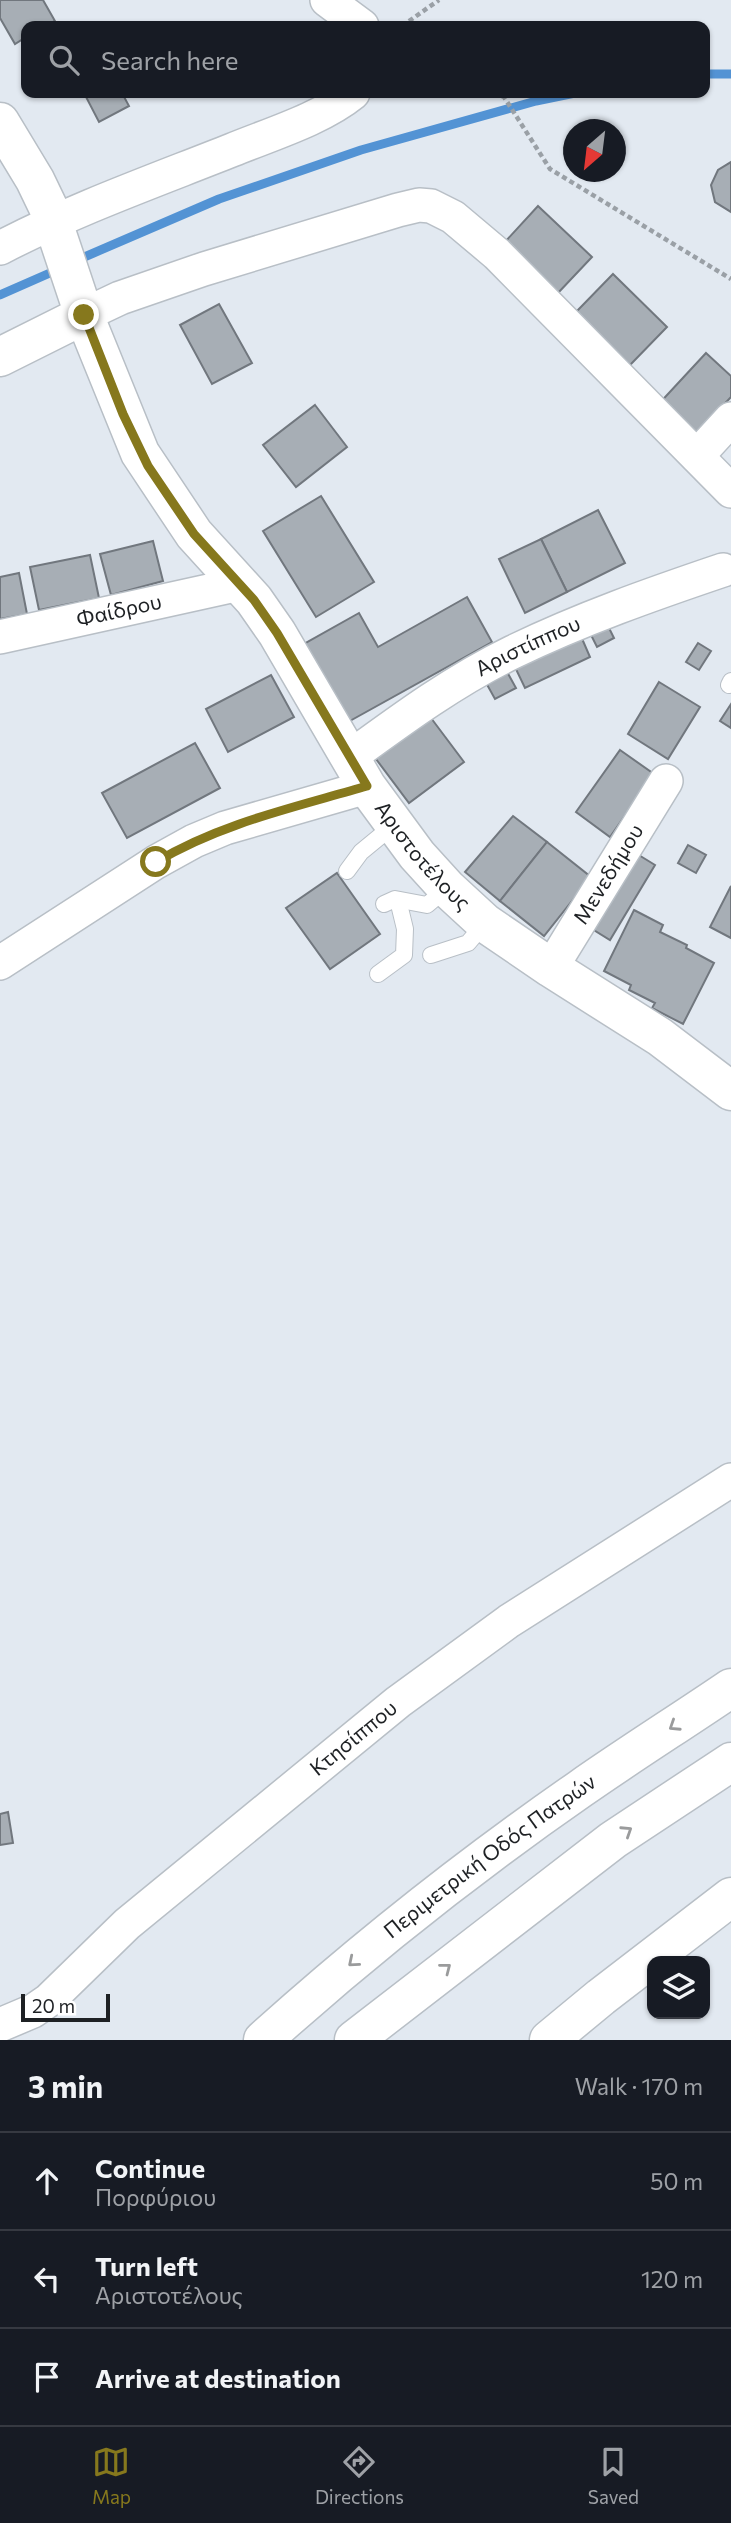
<!DOCTYPE html>
<html lang="en">
<head>
<meta charset="utf-8">
<style>
	:root { --surface:#171b24; --page:#20242c; --text:#f1f3f6; --muted:#9ea1a6; --line:#363941; --accent:#86781d }
	body { margin:0; font-family:Commissioner,sans-serif; background:var(--page); color:var(--text) }
	.controls { position:absolute; right:21px; bottom:21px; display:grid; overflow:hidden; border-radius:14px; box-shadow:0 2px 5px #0004 }
	.controls button { width:63px; height:63px; display:grid; place-items:center; padding:0; border:0; border-bottom:2px solid var(--line); background:var(--surface); color:var(--text); font:35px sans-serif }
	.compass { position:absolute; left:563px; top:119px; width:63px; height:63px; border-radius:50%; background:var(--surface); box-shadow:0 2px 5px #0004; rotate:208deg }
	.scale { position:absolute; left:21px; bottom:18px; width:89px; box-sizing:border-box; padding-left:7px; border:4px solid #1e2124; border-top:0; font-size:19px; line-height:24px; white-space:nowrap; color:#1e2124; -webkit-text-stroke:5px #fff; paint-order:stroke }
	.stop { position:absolute; width:21px; height:21px; margin:-16px; border:5px solid #86781d; border-radius:50%; background:#fff }
	.stop.end { background:#86781d; border-color:#fff; box-shadow:0 2px 7px #0008 }
	.list { margin:0; padding:0; list-style:none }
	h2 { display:flex; justify-content:space-between; align-items:center; height:91px; margin:0; padding:0 28px; font-size:30px }
	h2 small { font-size:23px; font-weight:400; color:var(--muted) }
	.list li { display:grid; grid-template-columns:46px 1fr auto; gap:21px; align-items:center; box-sizing:border-box; height:98px; padding:0 28px; border-top:2px solid var(--line) }
	.list b { display:block; font-size:26px; white-space:nowrap }
	.list p { margin:0; font-size:23px; white-space:nowrap; color:var(--muted) }
	.list em { font-size:23px; font-style:normal; color:var(--muted) }
	.icon { flex:none; width:38px; height:38px; fill:none; stroke:currentColor; stroke-width:2; stroke-linecap:round; stroke-linejoin:round }
	.map { position:relative; flex:none; width:731px; height:2040px; overflow:hidden }
	.search { position:absolute; background:var(--surface); box-shadow:0 2px 5px #0004; left:21px; right:21px; top:21px; height:77px; display:flex; align-items:center; gap:18px; box-sizing:border-box; padding:0 24px; border-radius:14px; color:var(--muted); font-size:26px }
	.sheet { height:385px; background:var(--surface) }
	nav { display:flex; justify-content:space-around; align-items:center; box-sizing:border-box; height:98px; border-top:2px solid var(--line); background:var(--surface); font-size:19px; color:var(--muted) }
	nav a { display:grid; justify-items:center; gap:4px }
	nav .on { color:var(--accent) }
	.map>svg:first-child { display:block }
</style>
</head>
<body>
<div class="map">
<svg width="731" height="2040" viewBox="0 0 731 2040">
	<rect width="100%" height="100%" fill="#e2e9f1"/>
	<g fill="none" stroke-linecap="round" stroke-linejoin="round">
		<g stroke="#5393d4" stroke-width="9">
			<path d="M705,74H731"/>
			<path d="M75,261L219,199L361,150L536,101L575,93"/>
			<path d="M0,295L59,269"/>
		</g>
	</g>
	<g fill="#a7aeb5" stroke="#71777e" stroke-width="2">
		<path d="M0,0H43L55,21L45,26H26V37L15,44L0,18Z"/>
		<path d="M84,93H122L129,106L99,122Z"/>
		<path d="M731,162V212L715,202L711,185L718,170Z"/>
		<path d="M538,206L592,257L557,294L504,243Z"/>
		<path d="M613,274L667,327L630,365L576,312Z"/>
		<path d="M219,304L252,363L212,384L180,325Z"/>
		<path d="M706,353L731,376V397L690,441L655,408Z"/>
		<path d="M315,405L347,447L296,487L263,445Z"/>
		<path d="M321,496L374,582L316,617L263,531Z"/>
		<path d="M598,510L625,563L567,592L541,539Z"/>
		<path d="M541,539L567,592L525,613L499,559Z"/>
		<path d="M153,541L163,581L111,595L100,554Z"/>
		<path d="M90,555L99,598L39,610L30,567Z"/>
		<path d="M19,573L27,614L0,619V577Z"/>
		<path d="M467,597L492,642L348,722L304,644L359,613L378,647Z"/>
		<path d="M605,620L614,638L597,647L588,629Z"/>
		<path d="M580,634L590,657L525,688L514,665Z"/>
		<path d="M698,643L711,651L699,670L686,662Z"/>
		<path d="M506,670L516,688L495,699L485,681Z"/>
		<path d="M271,675L294,717L228,752L206,709Z"/>
		<path d="M659,682L700,707L668,759L628,734Z"/>
		<path d="M731,704V728L720,721Z"/>
		<path d="M425,710L464,762L409,803L370,751Z"/>
		<path d="M195,743L220,788L127,838L102,793Z"/>
		<path d="M620,750L654,774L610,837L576,812Z"/>
		<path d="M513,816L547,842L500,901L465,872Z"/>
		<path d="M547,842L591,877L544,936L500,901Z"/>
		<path d="M688,845L706,855L696,873L678,863Z"/>
		<path d="M629,849L655,865L610,940L584,924Z"/>
		<path d="M337,873L380,934L330,969L286,908Z"/>
		<path d="M731,886V938L710,927Z"/>
		<path d="M634,910L663,925L660,932L687,945L686,948L714,963L683,1024L652,1008L655,1003L629,990L631,985L604,971Z"/>
		<path d="M8,1812L13,1843L0,1845V1814Z"/>
	</g>
	<g fill="none" stroke-linecap="round" stroke-linejoin="round">
		<g stroke="#b8bfc6" stroke-width="18">
			<g id="lane">
				<path d="M729,685L731,681"/>
				<path d="M347,871L361,852L395,824"/>
				<path d="M384,904L395,899L427,905L447,888"/>
				<path d="M431,955L468,943L485,923"/>
				<path d="M378,974L404,955L405,929L398,900"/>
			</g>
		</g>
		<g stroke="#b8bfc6" stroke-width="36">
			<g id="street">
				<path d="M327,0L362,26"/>
				<path d="M0,248C75,209 154,181 232,150C271,134 321,119 353,93"/>
				<path d="M84,315L120,298L204,269L398,210L419,205L431,206L453,217L497,254L731,491"/>
				<path d="M697,456L731,419"/>
				<path id="s1" d="M0,637L240,584"/>
				<path id="s2" d="M350,757C402,719 455,680 513,652C581,619 652,594 723,570"/>
				<path d="M0,963L156,862L194,841L225,828L367,787"/>
				<path id="s3" d="M551,968L666,781"/>
				<path id="s4" d="M0,2025L33,2011L49,2000L127,1924L398,1702L509,1621L731,1480"/>
			</g>
		</g>
		<g stroke="#b8bfc6" stroke-width="41">
			<g id="secondary">
				<path id="s5" d="M0,122L35,180L48,207L84,315L140,453L194,534L254,600L277,633L367,787L417,855L447,888L485,923L551,968L660,1037L731,1091"/>
				<path d="M0,357L84,315"/>
				<path d="M549,2040L601,1997L731,1897"/>
			</g>
		</g>
		<g stroke="#b8bfc6" stroke-width="41">
			<g id="highway">
				<path id="s6" d="M263,2040C363,1950 469,1866 580,1789C630,1754 681,1722 731,1688"/>
				<path d="M354,2040L613,1840L731,1762"/>
			</g>
		</g>
		<g stroke="#9aa0a6" stroke-width="4.5" stroke-dasharray="5 3.5" stroke-linecap="butt">
			<path d="M402,26L439,0"/>
			<path d="M494,93L504,97L550,169L731,279"/>
		</g>
		<use href="#lane" stroke="#fff" stroke-width="16"/>
		<use href="#street" stroke="#fff" stroke-width="33"/>
		<use href="#secondary" stroke="#fff" stroke-width="38"/>
		<use href="#highway" stroke="#fff" stroke-width="38"/>
	</g>
	<defs><path id="oneway-chevron" d="M-2-3.5L2.5 0L-2 3.5" fill="none" stroke-width="1.6" stroke-linecap="round" stroke-linejoin="round" transform="scale(1.75)"/></defs>
	<g stroke="#9a9b9c">
		<use href="#oneway-chevron" transform="translate(674 1726) rotate(147)"/>
		<use href="#oneway-chevron" transform="translate(627 1831) rotate(-33)"/>
		<use href="#oneway-chevron" transform="translate(353 1962) rotate(140)"/>
		<use href="#oneway-chevron" transform="translate(446 1968) rotate(-38)"/>
	</g>
	<g fill="none" stroke-linecap="round" stroke-linejoin="round">
		<path stroke="#86781d" stroke-width="9" d="M84,315L123,414L148,466L194,534L254,600L277,633L367,786C296,807 221,823 156,862"/>
	</g>
	<g text-anchor="middle" stroke-width="7" stroke-linejoin="round" paint-order="stroke">
		<g font-size="21" fill="#1e2124" stroke="#fff">
			<text dy="7" stroke="none"><textPath href="#s1" startOffset="122">Φαίδρου</textPath></text>
			<text dy="7" stroke="none"><textPath href="#s2" startOffset="210">Αριστίππου</textPath></text>
			<text dy="7" stroke="none"><textPath href="#s5" startOffset="854">Αριστοτέλους</textPath></text>
			<text dy="7" stroke="none"><textPath href="#s3" startOffset="110">Μενεδήμου</textPath></text>
			<text dy="7" stroke="none"><textPath href="#s4" startOffset="457">Κτησίππου</textPath></text>
			<text dy="7" stroke="none"><textPath href="#s6" startOffset="292">Περιμετρική Οδός Πατρών</textPath></text>
		</g>
	</g>
</svg>
<div class="controls">
<button><svg class="icon" aria-label="layers" viewBox="0 0 24 24"><path d="M12 4l9 5-9 5-9-5zM3 14l9 5 9-5"/></svg></button>
</div>
<svg class="compass" viewBox="-18 -18 36 36"><path d="M0-13l5 13h-10z" fill="#e53935"/><path d="M0 13l5-13h-10z" fill="#9ea1a6"/></svg>
<div class="scale">20 m</div>
<div class="stop" style="left:156px;top:862px"></div>
<div class="stop end" style="left:84px;top:315px"></div>
<div class="search"><svg class="icon" aria-label="search" viewBox="0 0 24 24"><circle cx="10" cy="10" r="6"/><path d="M15 15l6 6"/></svg>Search here</div>
</div>
<section class="sheet">
<h2>3 min<small>Walk · 170 m</small></h2>
<ul class="list">
<li><svg class="icon" aria-label="ahead" viewBox="0 0 24 24"><path d="M12 20V5M6 11l6-6 6 6"/></svg><div><b>Continue</b><p>Πορφύριου</p></div><em>50 m</em></li>
<li><svg class="icon" aria-label="left" viewBox="0 0 24 24"><path d="M17 20v-9H6M10 6l-5 5 5 5"/></svg><div><b>Turn left</b><p>Αριστοτέλους</p></div><em>120 m</em></li>
<li><svg class="icon" aria-label="arrive" viewBox="0 0 24 24"><path d="M6 21V4h12l-3 4 3 4H6"/></svg><div><b>Arrive at destination</b></div></li>
</ul>
</section>
<nav>
<a class="on"><svg class="icon" aria-label="map" viewBox="0 0 24 24"><path d="M3 6l6-2 6 2 6-2v14l-6 2-6-2-6 2zM9 4v14M15 6v14"/></svg>Map</a>
<a><svg class="icon" aria-label="directions" viewBox="0 0 24 24"><path d="M12 3l9 9-9 9-9-9zM9 14v-3h6M13 9l2 2-2 2"/></svg>Directions</a>
<a><svg class="icon" aria-label="saved" viewBox="0 0 24 24"><path d="M7 4h10v16l-5-4-5 4z"/></svg>Saved</a>
</nav>
</body>
</html>
